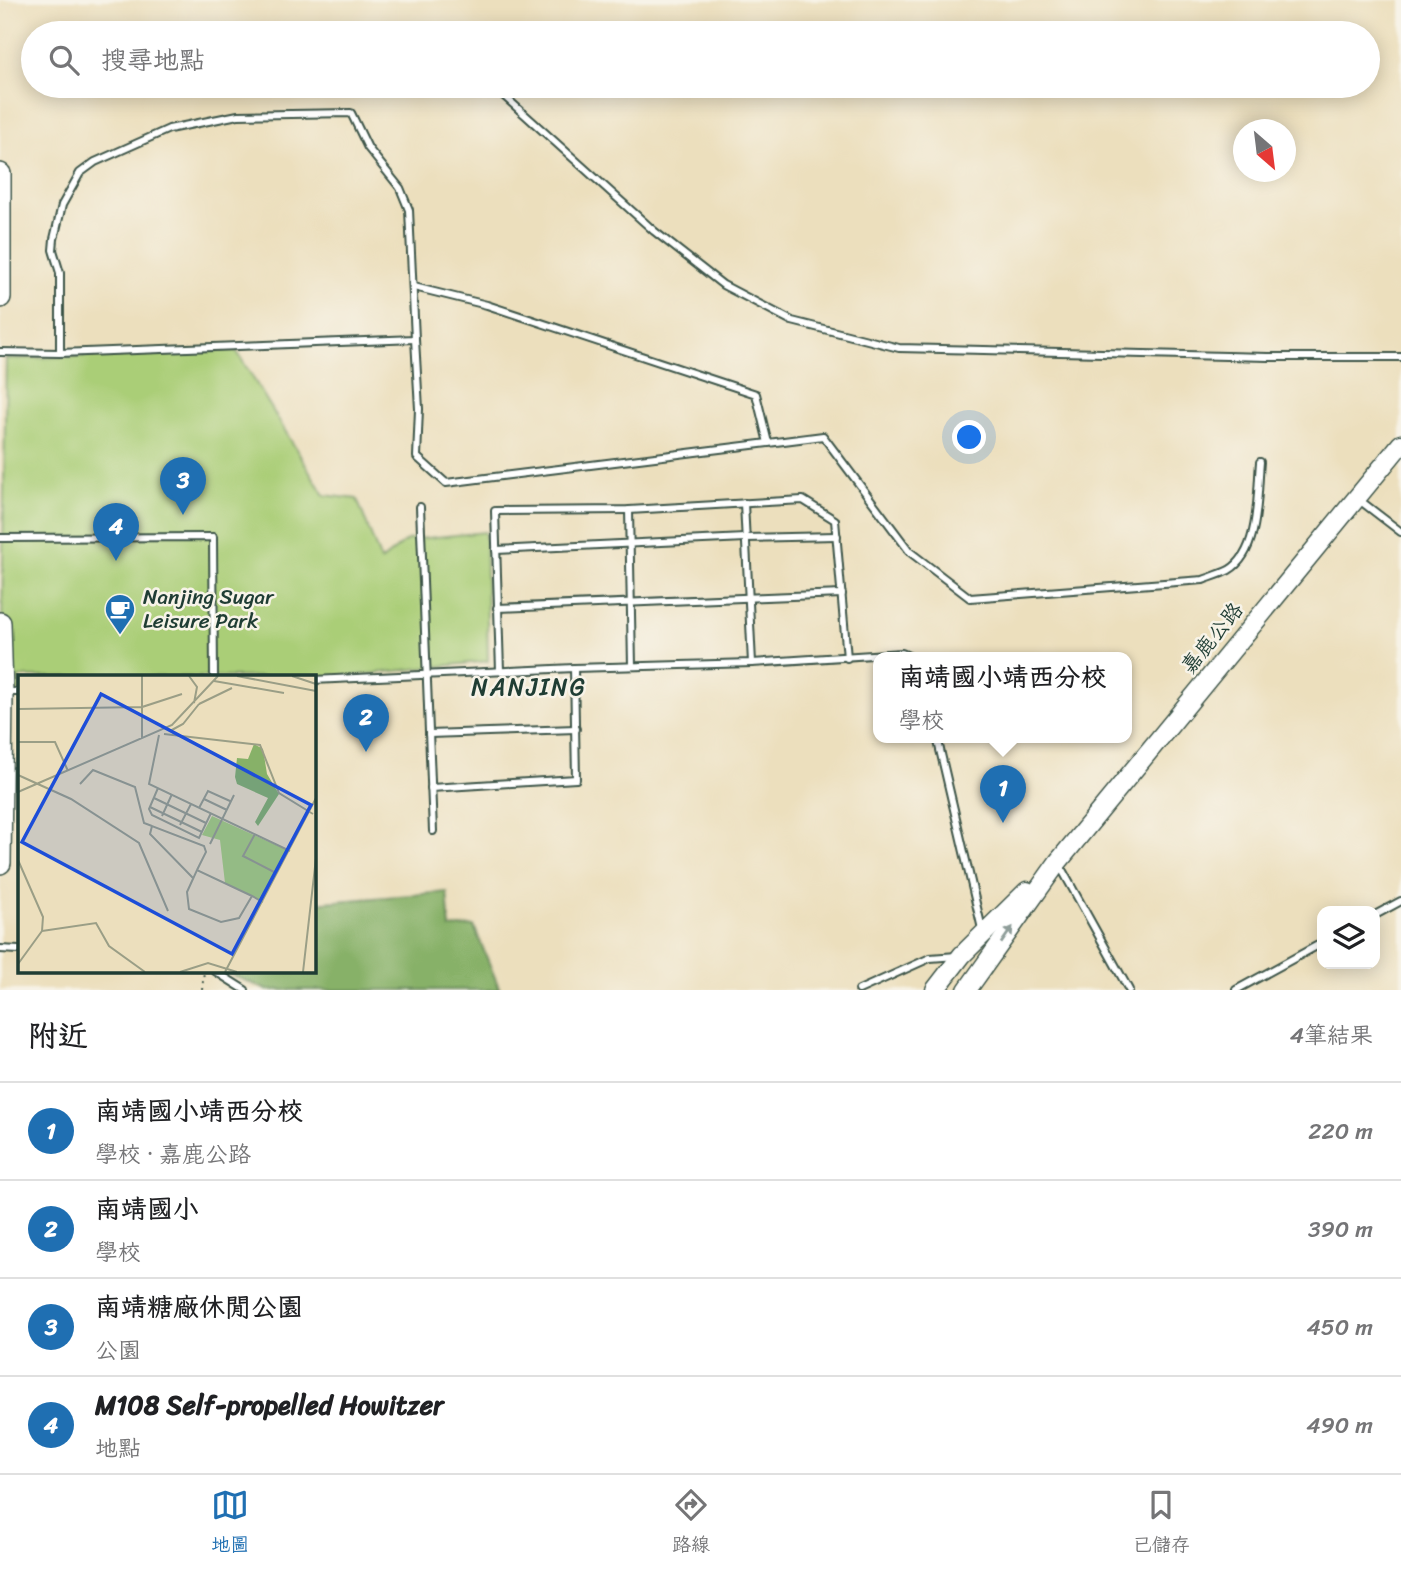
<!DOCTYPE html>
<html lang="zh-TW">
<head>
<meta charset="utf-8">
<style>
	:root { --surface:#fff; --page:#f6f6f6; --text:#202124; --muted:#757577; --line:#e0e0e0; --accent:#1f6fb2 }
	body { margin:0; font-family:Sriracha,"LXGW WenKai TC",sans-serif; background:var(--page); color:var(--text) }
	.controls { position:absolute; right:21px; bottom:21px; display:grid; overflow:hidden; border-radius:14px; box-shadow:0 4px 18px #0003 }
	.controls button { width:63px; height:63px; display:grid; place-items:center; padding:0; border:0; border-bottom:2px solid var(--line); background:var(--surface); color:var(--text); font:35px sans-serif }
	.compass { position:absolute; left:1233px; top:119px; width:63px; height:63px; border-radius:50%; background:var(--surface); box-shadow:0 4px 18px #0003; rotate:152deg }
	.you { position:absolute; left:970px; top:438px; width:24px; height:24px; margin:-18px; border:5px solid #fff; border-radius:50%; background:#1a73e8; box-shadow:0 0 0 10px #1a73e833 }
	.badge { display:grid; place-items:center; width:46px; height:46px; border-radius:50%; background:var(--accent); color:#fff; font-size:23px; font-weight:700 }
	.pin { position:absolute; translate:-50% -58px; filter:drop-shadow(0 2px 4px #0008) }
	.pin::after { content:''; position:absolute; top:37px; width:24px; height:21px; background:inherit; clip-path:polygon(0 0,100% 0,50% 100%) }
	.popup { position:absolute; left:873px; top:652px; width:259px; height:91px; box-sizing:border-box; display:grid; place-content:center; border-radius:14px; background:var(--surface); filter:drop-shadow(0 2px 5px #0005); font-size:23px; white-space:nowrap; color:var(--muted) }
	.popup b { font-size:26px; color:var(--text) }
	.popup::after { content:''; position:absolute; left:50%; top:100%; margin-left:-14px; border:14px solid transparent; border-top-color:var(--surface) }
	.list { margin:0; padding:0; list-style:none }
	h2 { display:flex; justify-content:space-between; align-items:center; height:91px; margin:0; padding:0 28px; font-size:30px }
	h2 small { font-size:23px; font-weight:400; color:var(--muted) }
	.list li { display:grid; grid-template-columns:46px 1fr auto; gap:21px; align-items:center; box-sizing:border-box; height:98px; padding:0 28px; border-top:2px solid var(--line) }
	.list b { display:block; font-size:26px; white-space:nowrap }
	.list p { margin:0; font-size:23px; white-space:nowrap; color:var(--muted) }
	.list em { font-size:23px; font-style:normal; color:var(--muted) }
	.icon { flex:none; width:38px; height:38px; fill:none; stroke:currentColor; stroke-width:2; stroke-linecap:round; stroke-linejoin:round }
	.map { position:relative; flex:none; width:1401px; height:990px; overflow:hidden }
	.search { position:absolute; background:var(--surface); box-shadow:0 4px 18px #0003; left:21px; right:21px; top:21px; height:77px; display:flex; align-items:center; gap:18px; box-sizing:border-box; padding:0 24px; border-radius:38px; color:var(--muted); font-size:26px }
	.sheet { height:483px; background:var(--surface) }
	nav { display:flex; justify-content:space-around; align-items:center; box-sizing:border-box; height:98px; border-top:2px solid var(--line); background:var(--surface); font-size:19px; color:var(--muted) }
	nav a { display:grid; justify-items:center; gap:4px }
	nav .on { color:var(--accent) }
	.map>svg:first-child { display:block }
</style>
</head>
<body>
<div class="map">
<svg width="1401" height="990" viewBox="0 0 1401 990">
	<rect width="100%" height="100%" fill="#f7f3e8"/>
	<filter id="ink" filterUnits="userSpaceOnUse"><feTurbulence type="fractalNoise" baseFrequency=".0143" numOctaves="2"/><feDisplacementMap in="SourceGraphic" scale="14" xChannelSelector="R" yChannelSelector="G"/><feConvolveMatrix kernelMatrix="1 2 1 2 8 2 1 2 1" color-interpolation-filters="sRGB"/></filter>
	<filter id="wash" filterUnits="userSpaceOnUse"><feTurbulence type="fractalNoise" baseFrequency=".00686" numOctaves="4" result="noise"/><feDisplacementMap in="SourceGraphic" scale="28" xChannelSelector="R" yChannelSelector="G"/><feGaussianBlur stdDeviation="1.57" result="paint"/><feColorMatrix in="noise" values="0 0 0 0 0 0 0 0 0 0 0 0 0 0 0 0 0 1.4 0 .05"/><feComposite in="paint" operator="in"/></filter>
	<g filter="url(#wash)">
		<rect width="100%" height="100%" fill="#ecdfbd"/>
		<path fill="#aace77" stroke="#648656" stroke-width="2" d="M236,350L324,495L357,499L381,561L407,540L485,532L488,661L313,680V677H19V692H1L6,359Z"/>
		<path fill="#87b168" stroke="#53774e" stroke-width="2" d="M447,892L450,928L474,926L500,990H267L223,971H313V903Z"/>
	</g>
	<g filter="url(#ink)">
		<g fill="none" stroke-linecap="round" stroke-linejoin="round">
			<g stroke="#3e5549" stroke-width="10">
				<g id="lane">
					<path d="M493,86L654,231L723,285L792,321L899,348L1268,357H1401"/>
					<path d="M414,287L487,305L756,394L768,443L446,483L417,457L419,409L415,339"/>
					<path d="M0,352L60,353L415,339L409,210L400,188L368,148L351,113L238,115L169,129L95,162L80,173L62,205L54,239L53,250L60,273V353"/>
					<path d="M768,443L823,436L910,552L970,598L1203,580C1211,577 1221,574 1229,570C1260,552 1257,494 1260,462"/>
					<path d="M1358,499L1401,532"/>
					<path d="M744,503L752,663"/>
					<path d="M420,507L433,831"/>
					<path d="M629,510L632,666"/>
					<path d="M0,538L213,537L214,677"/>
					<path d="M496,550L745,538L837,536"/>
					<path d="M497,608L842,594"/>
					<path d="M500,671L495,511L629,510L803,500L835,520L847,658"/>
					<path d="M313,680L574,668L752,663L902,653L911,657"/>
					<path d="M5,692H19"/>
					<path d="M429,734L576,729"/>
					<path d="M937,737L982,929"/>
					<path d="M431,788L576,779L574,668"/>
					<path d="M1060,866L1129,990"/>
					<path d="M1375,915L1401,901"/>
					<path d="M0,949L19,950"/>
					<path d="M215,971L245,990"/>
					<path d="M859,990L930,958L957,956"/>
					<path d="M1236,990L1322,943"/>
				</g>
			</g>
			<g stroke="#3e5549" stroke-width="21">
				<g id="secondary">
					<path d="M935,990L962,955L1027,891"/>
					<path d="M967,990L1058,862L1401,444"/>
				</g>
			</g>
			<g stroke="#3e5549" stroke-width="24">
				<g id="primary">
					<path d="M0,174V297"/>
					<path d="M0,623L2,693L0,863"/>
				</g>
			</g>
			<path stroke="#3e5549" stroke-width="2" stroke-dasharray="2 5" stroke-linecap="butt" d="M202,990L204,971"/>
			<use href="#lane" stroke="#fff" stroke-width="6"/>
			<use href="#secondary" stroke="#fff" stroke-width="18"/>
			<use href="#primary" stroke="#fff" stroke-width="21"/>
		</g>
		<defs><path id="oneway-solid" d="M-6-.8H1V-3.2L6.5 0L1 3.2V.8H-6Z" transform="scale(1.75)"/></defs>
		<use fill="#8f9e9a" href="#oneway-solid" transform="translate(1007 935) rotate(-55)"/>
	</g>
	<defs>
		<g id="cafe-pin" transform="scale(1.575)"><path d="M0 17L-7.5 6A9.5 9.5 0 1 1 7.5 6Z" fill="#1f6fb2" stroke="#f7f3e8"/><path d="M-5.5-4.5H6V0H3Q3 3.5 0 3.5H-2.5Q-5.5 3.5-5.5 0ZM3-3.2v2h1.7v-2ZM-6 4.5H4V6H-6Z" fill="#fff"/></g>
	</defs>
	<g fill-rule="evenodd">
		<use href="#cafe-pin" x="120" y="609"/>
	</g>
	<g text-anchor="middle" stroke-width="5" stroke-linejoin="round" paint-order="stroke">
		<g font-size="21" fill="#1f3d34" stroke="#f7f3e8" text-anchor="start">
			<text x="143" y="604">Nanjing Sugar<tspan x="143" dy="24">Leisure Park</tspan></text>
		</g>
		<g font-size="21" fill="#1f3d34" stroke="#f7f3e8">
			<text transform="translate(1212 638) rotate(-51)" y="7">嘉鹿公路</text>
		</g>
		<g font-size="24" letter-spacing="2" fill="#1f3d34" stroke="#f7f3e8">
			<text x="529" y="695">NANJING</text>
		</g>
	</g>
	<g transform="translate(18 675)">
		<rect width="298" height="298" fill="#ecdfbd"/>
		<path d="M194,141L269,175L242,225L207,208L202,165L184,160Z" fill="#aace77"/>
		<path d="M236,69L245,74L249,99L261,119L240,151L237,147L250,123L219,109L217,102L219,83L230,84Z" fill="#87b168"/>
		<path fill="none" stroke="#9a9e86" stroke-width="2" d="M124,1V32L164,19M171,1L179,12L176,28M219,1L298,16M274,1L298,9M196,6L266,18M181,29L214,13M0,34L124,32V64M152,56L165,49L181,29M146,59L242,70L261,118L295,139M141,60L131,109L272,176M0,67H37L50,96M0,100L53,124L121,168L150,236M62,109L75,95L117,112L126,148L134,151M140,113L131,134L134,140L181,163L193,138M0,117L154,50L200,1M136,123L188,148M186,124L209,135M132,132L184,157M181,133L190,116L212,126M144,141L154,119M162,150L173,129M237,159L225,181L258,198M192,169L216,120M0,185L25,242L24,256L0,289M175,203L132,159L134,151L186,171L188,177L179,195M234,221L221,243L203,247L171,234L169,217L179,195L234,221L243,226L245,227M24,256L78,248L91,271L127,297M162,297L190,288L219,297M207,297L298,123M285,297L298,183"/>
		<path fill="#1d4ed8" fill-opacity="0.15" stroke="#1d4ed8" stroke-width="3.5" d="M83,19L293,130L214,279L4,167Z"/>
		<rect width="298" height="298" fill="none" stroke="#1f3d34" stroke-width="3.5"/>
	</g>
</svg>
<div class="controls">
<button><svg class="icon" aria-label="layers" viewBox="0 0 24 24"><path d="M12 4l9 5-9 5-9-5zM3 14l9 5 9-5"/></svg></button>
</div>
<svg class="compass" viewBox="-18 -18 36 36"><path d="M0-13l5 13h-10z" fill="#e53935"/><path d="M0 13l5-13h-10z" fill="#757577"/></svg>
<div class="you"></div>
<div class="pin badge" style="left:1003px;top:823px">1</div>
<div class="popup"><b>南靖國小靖西分校</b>學校</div>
<div class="pin badge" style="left:366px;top:752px">2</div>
<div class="pin badge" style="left:183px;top:515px">3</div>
<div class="pin badge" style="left:116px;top:561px">4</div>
<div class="search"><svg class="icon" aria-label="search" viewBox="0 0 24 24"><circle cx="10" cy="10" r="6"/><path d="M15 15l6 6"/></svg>搜尋地點</div>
</div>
<section class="sheet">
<h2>附近<small>4筆結果</small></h2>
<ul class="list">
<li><span class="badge">1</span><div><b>南靖國小靖西分校</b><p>學校 · 嘉鹿公路</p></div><em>220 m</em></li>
<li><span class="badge">2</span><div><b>南靖國小</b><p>學校</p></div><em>390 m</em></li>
<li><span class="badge">3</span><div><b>南靖糖廠休閒公園</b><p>公園</p></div><em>450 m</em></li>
<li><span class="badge">4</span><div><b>M108 Self-propelled Howitzer</b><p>地點</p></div><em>490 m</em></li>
</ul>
</section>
<nav>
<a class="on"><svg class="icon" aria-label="map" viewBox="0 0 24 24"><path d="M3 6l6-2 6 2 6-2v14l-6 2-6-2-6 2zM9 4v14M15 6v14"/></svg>地圖</a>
<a><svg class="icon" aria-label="directions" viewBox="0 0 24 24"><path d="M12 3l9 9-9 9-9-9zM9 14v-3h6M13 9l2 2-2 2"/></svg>路線</a>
<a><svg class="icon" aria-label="saved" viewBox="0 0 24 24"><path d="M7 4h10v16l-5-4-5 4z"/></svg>已儲存</a>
</nav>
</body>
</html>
